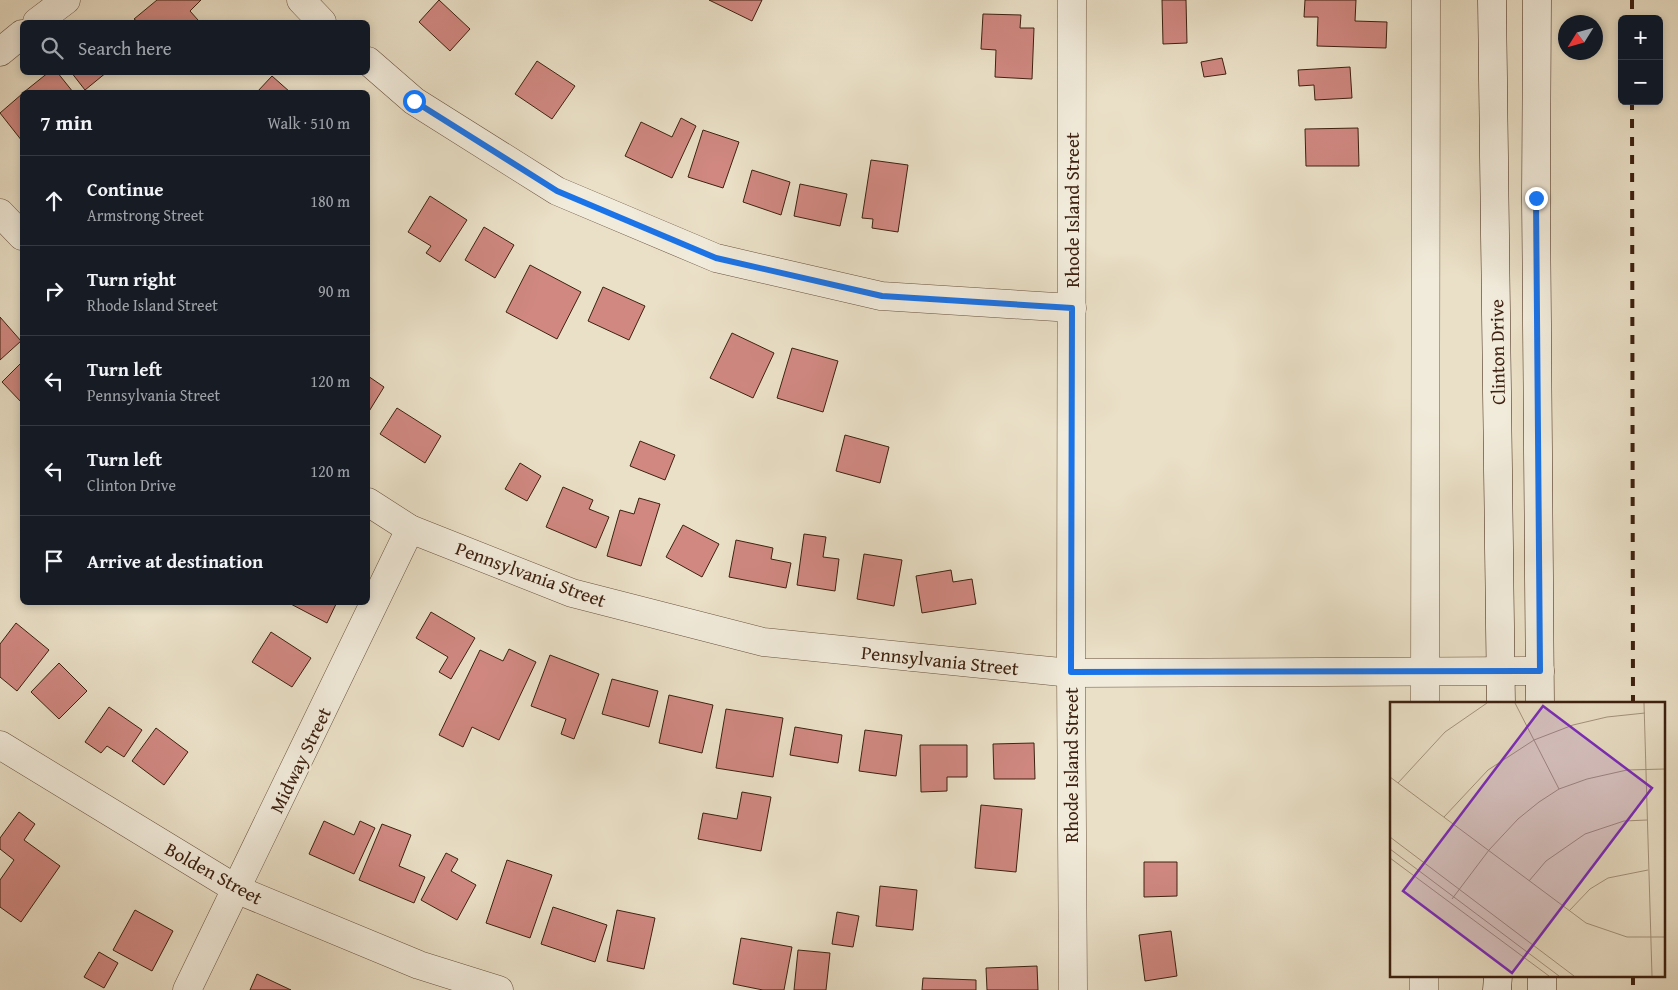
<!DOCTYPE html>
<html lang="en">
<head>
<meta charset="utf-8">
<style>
	:root { --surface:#171b24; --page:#242831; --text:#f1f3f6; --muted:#9ea1a6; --line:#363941 }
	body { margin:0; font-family:"Gentium Book Plus",serif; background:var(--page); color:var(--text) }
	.controls { position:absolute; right:15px; top:15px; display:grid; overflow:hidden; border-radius:8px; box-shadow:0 2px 8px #0003 }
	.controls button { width:45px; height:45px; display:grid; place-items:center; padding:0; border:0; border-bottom:1px solid var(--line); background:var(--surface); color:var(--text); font:25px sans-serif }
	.compass { position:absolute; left:1558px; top:15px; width:45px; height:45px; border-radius:50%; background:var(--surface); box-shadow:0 2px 8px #0003; rotate:233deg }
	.stop { position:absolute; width:15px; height:15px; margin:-11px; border:4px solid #1a73e8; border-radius:50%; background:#fff }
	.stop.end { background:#1a73e8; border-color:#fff; box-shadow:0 1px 5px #0008 }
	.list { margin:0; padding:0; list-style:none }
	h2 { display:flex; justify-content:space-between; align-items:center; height:65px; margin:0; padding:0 20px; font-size:21px }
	h2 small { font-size:16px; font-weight:400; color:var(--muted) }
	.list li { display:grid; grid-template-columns:32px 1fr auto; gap:15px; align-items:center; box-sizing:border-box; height:90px; padding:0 20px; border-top:1px solid var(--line) }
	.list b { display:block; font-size:19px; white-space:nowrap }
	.list p { margin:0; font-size:16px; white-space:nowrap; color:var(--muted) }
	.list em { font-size:16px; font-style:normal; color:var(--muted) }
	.icon { flex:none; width:28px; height:28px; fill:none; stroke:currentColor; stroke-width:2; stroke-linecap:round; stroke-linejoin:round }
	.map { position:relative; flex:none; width:1678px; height:990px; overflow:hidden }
	.search { position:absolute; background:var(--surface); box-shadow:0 2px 8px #0003; left:20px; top:20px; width:350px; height:55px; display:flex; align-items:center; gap:12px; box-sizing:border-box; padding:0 18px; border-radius:8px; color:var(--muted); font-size:19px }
	.panel { position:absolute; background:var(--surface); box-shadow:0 2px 8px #0003; left:20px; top:90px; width:350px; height:515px; border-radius:8px }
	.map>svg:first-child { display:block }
</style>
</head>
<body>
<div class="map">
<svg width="1678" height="990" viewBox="0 0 1678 990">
	<rect width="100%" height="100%" fill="#eae0c7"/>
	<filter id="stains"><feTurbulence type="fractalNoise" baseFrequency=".004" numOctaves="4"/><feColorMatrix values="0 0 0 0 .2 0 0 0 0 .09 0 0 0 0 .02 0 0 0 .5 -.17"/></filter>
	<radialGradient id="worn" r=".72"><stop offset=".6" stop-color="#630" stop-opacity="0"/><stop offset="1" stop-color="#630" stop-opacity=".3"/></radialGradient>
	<g fill="#d08881" stroke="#3e2110">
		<path d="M157,0H201L190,11L198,20L195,22H138L134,19Z"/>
		<path d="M439,0L470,29L450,51L419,22Z"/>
		<path d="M709,0H762L752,21Z"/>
		<path d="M1162,0H1186L1187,43L1163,44Z"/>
		<path d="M1305,0H1356L1355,21L1387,22L1386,48L1317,46L1318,17H1304Z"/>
		<path d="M983,14L1021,15L1020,28H1034L1032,79L995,77L996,50L981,49Z"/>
		<path d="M1222,58L1226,74L1204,77L1201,62Z"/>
		<path d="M537,61L575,86L552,119L515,94Z"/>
		<path d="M1350,67L1352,98L1315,100L1314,85L1299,86L1298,70Z"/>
		<path d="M49,72H57L73,92H24Z"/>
		<path d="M71,72H107L85,90Z"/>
		<path d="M272,76L290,92H257Z"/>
		<path d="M22,94V141L0,113Z"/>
		<path d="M681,118L696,126L672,178L625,156L641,122L672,137Z"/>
		<path d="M1358,128L1359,166H1306L1305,129Z"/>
		<path d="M703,130L739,142L723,188L688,177Z"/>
		<path d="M871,160L908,165L898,232L872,228L873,219L862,218Z"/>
		<path d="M752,170L790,182L781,215L743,202Z"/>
		<path d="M800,184L847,194L840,226L794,216Z"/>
		<path d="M430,196L467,220L440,262L426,253L431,246L408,232Z"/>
		<path d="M484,227L514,245L495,278L465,260Z"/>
		<path d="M530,265L581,292L557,339L506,312Z"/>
		<path d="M603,287L645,306L629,340L588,321Z"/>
		<path d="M0,317L21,341L0,360Z"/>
		<path d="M732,333L774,353L753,398L710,378Z"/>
		<path d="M792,348L838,361L823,412L777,398Z"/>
		<path d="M22,362V403L2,382Z"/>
		<path d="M368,376L384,387L368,413Z"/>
		<path d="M397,408L441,436L425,463L380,434Z"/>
		<path d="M845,435L889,447L880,483L836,471Z"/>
		<path d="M640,441L675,455L665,480L630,466Z"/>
		<path d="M520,463L541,476L527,501L505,489Z"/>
		<path d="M563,487L593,500L589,509L609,517L596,548L546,527Z"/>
		<path d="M639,498L660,504L641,566L607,556L620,510L634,514Z"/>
		<path d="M683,525L719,544L702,577L666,557Z"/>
		<path d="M804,534L826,537L823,557L839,559L835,591L797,585Z"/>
		<path d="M736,540L773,548L771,559L791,563L786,588L729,577Z"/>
		<path d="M864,554L902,560L894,606L857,599Z"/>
		<path d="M951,570L953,582L972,579L976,604L922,613L916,576Z"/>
		<path d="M287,602H337L327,623Z"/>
		<path d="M431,612L475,638L451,679L439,672L448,657L416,638Z"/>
		<path d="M16,623L49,650L17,691L0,677V644Z"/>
		<path d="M271,632L311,658L292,687L252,662Z"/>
		<path d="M509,649L536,662L499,740L472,727L463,747L439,735L480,650L503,661Z"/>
		<path d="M550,655L599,674L574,739L561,734L566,719L531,706Z"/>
		<path d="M59,663L87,691L59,719L31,692Z"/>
		<path d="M612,679L658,691L649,727L602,714Z"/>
		<path d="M669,695L713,705L702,753L659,743Z"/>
		<path d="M109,707L142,730L124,757L107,746L101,753L85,742Z"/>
		<path d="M726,709L783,718L773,777L716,768Z"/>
		<path d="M795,727L842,735L838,763L790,755Z"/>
		<path d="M156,728L188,752L164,785L132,761Z"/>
		<path d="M865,730L902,735L896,776L859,771Z"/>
		<path d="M1034,743L1035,779H994L993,744Z"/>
		<path d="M920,745H967V777H947V791L921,792Z"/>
		<path d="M742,792L771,797L761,851L698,839L703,813L737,819Z"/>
		<path d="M981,805L1022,809L1016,872L975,868Z"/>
		<path d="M19,812L35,824L24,840L60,866L21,922L0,907V880L14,860L0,849V838Z"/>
		<path d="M324,821L354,835L360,821L375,828L354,874L309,854Z"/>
		<path d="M382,824L411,835L399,866L425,877L414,903L359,880Z"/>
		<path d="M446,853L458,859L451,871L476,885L457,920L421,900Z"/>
		<path d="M507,860L552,875L530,938L486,923Z"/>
		<path d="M1144,862H1177V896L1144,897Z"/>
		<path d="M880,886L917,890L913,930L876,926Z"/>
		<path d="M553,907L607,925L595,962L541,944Z"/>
		<path d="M135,910L173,931L152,971L113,950Z"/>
		<path d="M617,910L655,918L644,969L607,961Z"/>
		<path d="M837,912L859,916L853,947L832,944Z"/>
		<path d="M1171,931L1177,976L1145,981L1139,935Z"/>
		<path d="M741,938L792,947L784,990H763L733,984Z"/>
		<path d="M798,950L830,953L826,990H794Z"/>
		<path d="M99,952L118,963L104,988L84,977Z"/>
		<path d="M1037,966L1038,990H987L986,968Z"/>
		<path d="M257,974L291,990H250Z"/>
		<path d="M923,978L976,980V990H922Z"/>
	</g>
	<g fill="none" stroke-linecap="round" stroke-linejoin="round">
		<g stroke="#69513e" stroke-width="29">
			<g id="minor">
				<path d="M301,0L322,22"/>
				<path d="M1072,0L1071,673L1073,990"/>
				<path d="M37,22L66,0"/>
				<path d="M0,52L22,34"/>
				<path d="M368,61L414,101L557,191L716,258L881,296L1072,308"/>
				<path d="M0,213L22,236"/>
				<path d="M368,502L410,529L572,593L763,642L1071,673L1540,671"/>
				<path d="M1425,704L1426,0"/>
				<path d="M0,745L238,890L419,965L499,990"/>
				<path d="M187,990L410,529"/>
				<path d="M1424,990V976"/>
			</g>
		</g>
		<g stroke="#3e2110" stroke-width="29">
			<g id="secondary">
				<path d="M1492,0L1501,704"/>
				<path d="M1537,0L1536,198L1540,704"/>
				<path d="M1542,976V990"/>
				<path d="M1497,990L1498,976"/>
			</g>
		</g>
		<use href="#minor" stroke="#f1ebdb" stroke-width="28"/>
		<use href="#secondary" stroke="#f1ebdb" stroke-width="28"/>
		<g stroke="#3e2110" stroke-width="4" stroke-dasharray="9 9" stroke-linecap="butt">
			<path d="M1632,0V19"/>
			<path d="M1632,101L1633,704"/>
			<path d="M1633,976V990"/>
		</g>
	</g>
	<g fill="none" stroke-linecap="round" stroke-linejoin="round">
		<path stroke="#1a73e8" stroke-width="6" d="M414,101L557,191L716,258L882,296L1072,308L1071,672L1540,671L1536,198"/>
	</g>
	<g text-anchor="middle" stroke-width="4.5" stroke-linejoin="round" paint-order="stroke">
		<g font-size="19" fill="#3e2110" stroke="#f1ebdb">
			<text transform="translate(1072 210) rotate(-90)" y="7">Rhode Island Street</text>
			<text transform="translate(1497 352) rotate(-91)" y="7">Clinton Drive</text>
			<text transform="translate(531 574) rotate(20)" y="7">Pennsylvania Street</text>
			<text transform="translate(940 660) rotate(6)" y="7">Pennsylvania Street</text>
			<text transform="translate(300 760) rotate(-64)" y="7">Midway Street</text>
			<text transform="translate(1071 765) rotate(-90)" y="7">Rhode Island Street</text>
			<text transform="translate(214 873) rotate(29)" y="7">Bolden Street</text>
		</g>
	</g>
	<g transform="translate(1390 702)">
		<rect width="275" height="275" fill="#eae0c7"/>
		<path fill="none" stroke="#a5947e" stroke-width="1" d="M125,1L169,87M254,1L262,274M0,75L196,221L237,235H275M8,81L55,30L97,1M54,115L98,68L144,38L183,23L217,15L255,11M0,135L184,274M0,147L169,274M0,156L159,274M139,179L156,159L195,132L234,119L257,118M62,197L99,148L128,117L149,100L169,87L197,77L237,68L275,67M179,209L200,187L218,176L258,168"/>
		<path fill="#7b2cbf" fill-opacity="0.15" stroke="#7b2cbf" stroke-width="2.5" d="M153,4L262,86L122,271L13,189Z"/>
		<rect width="275" height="275" fill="none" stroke="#3e2110" stroke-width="2.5"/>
	</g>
	<rect width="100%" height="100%" filter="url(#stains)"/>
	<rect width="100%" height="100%" fill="url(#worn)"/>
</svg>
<div class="controls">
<button>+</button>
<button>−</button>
</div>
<svg class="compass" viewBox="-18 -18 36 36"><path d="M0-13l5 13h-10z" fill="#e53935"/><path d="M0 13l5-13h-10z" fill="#9ea1a6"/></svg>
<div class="stop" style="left:414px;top:101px"></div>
<div class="stop end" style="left:1536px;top:198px"></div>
<div class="search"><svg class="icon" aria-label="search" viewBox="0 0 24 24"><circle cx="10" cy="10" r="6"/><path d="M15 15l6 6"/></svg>Search here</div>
<section class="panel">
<h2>7 min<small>Walk · 510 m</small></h2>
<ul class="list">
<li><svg class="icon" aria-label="ahead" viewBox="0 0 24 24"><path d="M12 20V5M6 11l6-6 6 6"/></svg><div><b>Continue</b><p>Armstrong Street</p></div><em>180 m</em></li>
<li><svg class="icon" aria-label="right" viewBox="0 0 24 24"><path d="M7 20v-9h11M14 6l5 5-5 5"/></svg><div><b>Turn right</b><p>Rhode Island Street</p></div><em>90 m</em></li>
<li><svg class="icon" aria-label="left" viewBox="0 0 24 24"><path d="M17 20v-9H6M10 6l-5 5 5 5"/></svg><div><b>Turn left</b><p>Pennsylvania Street</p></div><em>120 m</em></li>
<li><svg class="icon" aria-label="left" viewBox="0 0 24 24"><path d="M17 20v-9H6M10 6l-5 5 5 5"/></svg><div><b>Turn left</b><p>Clinton Drive</p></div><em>120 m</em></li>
<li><svg class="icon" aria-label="arrive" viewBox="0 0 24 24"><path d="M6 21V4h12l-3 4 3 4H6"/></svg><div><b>Arrive at destination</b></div></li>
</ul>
</section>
</div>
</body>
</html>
